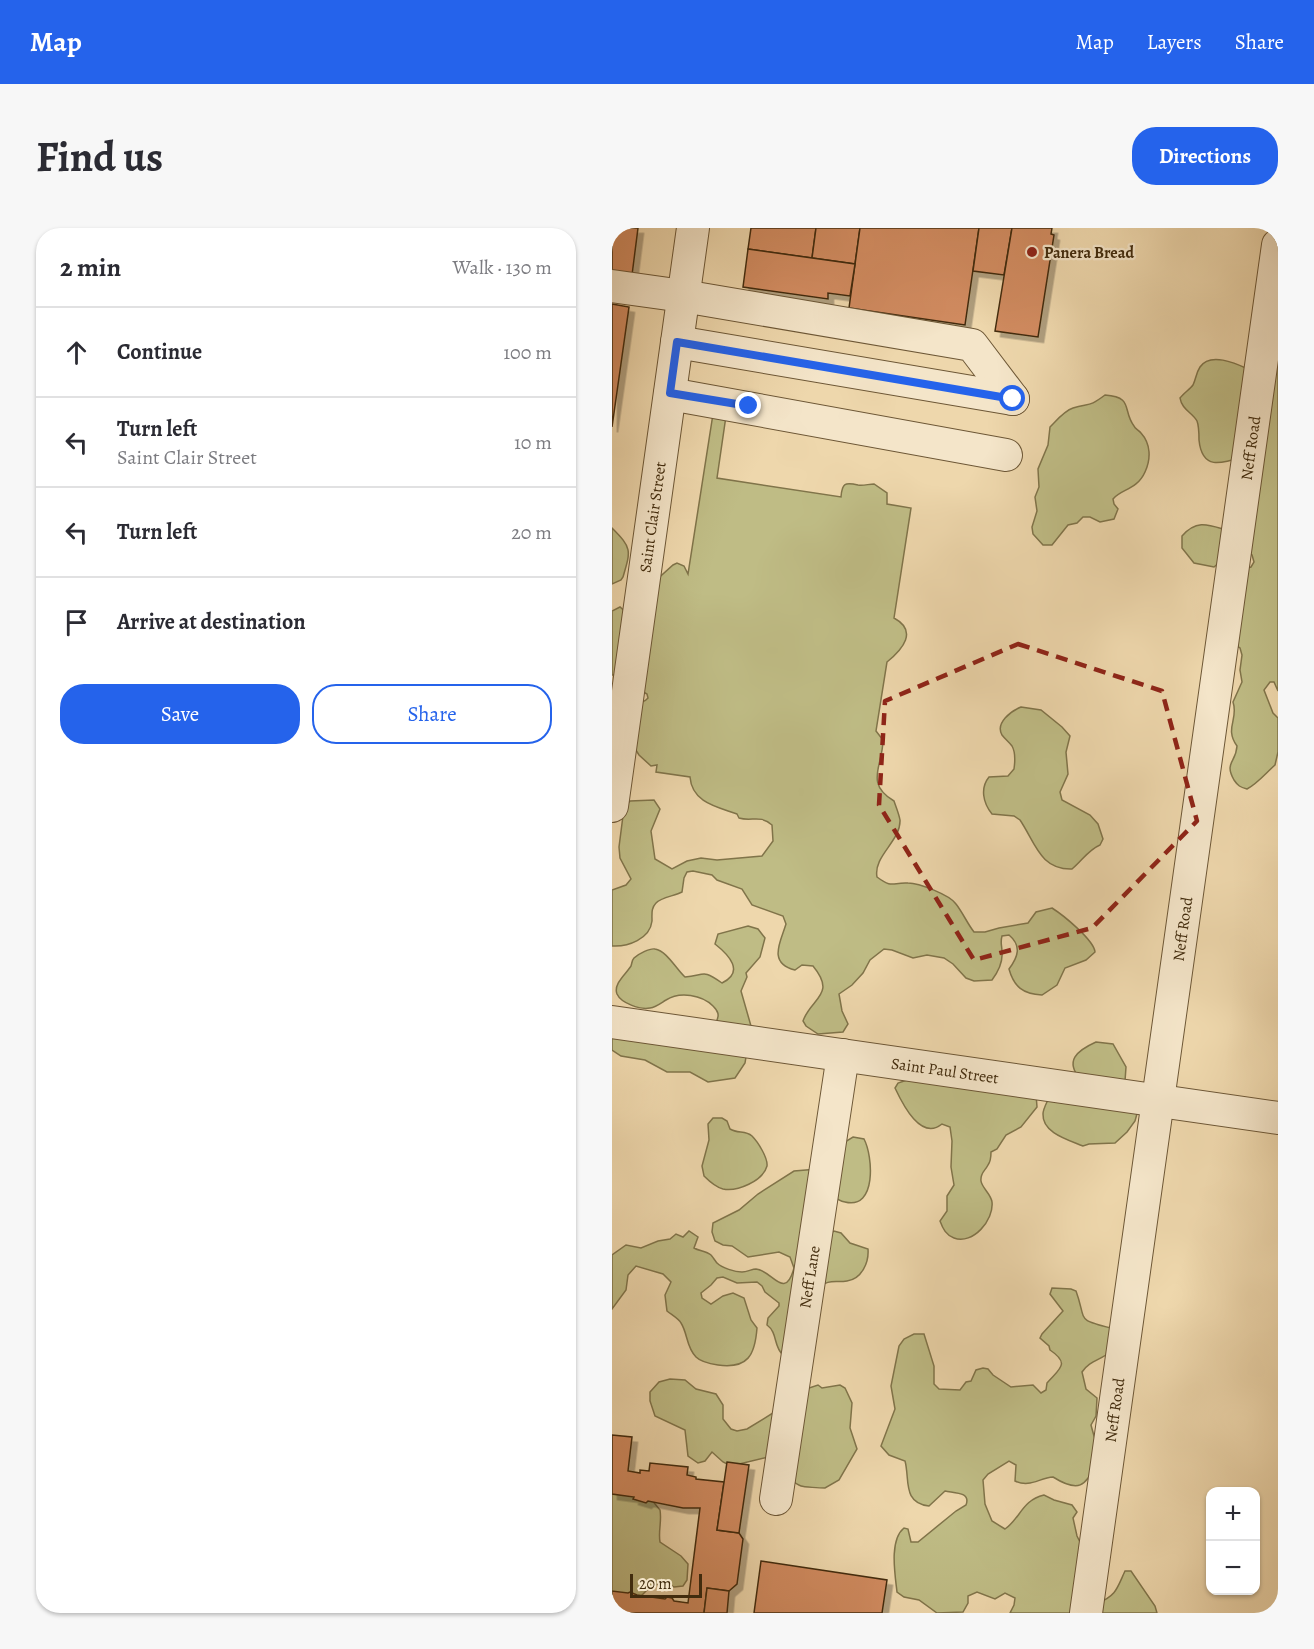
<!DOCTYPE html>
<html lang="en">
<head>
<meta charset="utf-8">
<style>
	:root { --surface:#fff; --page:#f7f7f7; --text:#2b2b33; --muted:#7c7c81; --line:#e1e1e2; --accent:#2563eb }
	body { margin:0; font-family:Alegreya,serif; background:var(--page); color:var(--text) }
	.controls { position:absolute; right:18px; bottom:18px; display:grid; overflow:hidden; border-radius:12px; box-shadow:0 2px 4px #0004 }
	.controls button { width:54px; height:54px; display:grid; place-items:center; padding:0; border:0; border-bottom:2px solid var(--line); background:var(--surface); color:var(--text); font:30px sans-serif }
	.scale { position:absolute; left:18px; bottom:15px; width:72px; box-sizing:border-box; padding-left:6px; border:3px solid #422c0e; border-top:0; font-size:16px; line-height:21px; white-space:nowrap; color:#422c0e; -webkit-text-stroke:4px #f4e5c9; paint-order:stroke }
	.stop { position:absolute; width:18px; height:18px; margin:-14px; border:4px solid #2563eb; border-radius:50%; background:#fff }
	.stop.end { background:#2563eb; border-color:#fff; box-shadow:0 2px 6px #0008 }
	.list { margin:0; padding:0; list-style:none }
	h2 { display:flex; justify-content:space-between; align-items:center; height:78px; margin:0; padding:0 24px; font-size:26px }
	h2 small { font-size:20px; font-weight:400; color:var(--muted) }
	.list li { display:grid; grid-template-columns:39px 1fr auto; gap:18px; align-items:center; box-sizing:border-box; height:90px; padding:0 24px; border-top:2px solid var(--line) }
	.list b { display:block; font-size:22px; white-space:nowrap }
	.list p { margin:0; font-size:20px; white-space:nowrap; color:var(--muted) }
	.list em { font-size:20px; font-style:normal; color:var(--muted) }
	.actions { display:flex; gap:12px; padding:18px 24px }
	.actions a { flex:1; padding:14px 0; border:2px solid var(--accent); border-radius:24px; text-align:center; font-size:21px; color:var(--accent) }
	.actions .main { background:var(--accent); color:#fff }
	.icon { flex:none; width:33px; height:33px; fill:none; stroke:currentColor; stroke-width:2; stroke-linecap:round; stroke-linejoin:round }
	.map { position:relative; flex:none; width:666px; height:1385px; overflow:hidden; border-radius:24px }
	header { display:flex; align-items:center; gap:36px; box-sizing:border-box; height:84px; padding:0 30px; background:var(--accent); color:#fff }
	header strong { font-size:28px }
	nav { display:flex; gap:33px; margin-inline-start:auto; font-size:21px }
	.intro { display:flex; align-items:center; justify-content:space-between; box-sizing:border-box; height:144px; padding:0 36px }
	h1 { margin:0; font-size:42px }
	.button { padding:15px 27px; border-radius:24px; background:var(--accent); color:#fff; font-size:21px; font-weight:700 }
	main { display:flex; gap:36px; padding:0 36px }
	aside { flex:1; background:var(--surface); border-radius:24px; box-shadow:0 2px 4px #0004 }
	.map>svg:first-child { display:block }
</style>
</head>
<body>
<header>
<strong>Map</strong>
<nav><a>Map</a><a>Layers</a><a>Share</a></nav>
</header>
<div class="intro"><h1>Find us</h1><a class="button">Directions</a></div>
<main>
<aside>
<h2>2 min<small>Walk · 130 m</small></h2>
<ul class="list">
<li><svg class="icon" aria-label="ahead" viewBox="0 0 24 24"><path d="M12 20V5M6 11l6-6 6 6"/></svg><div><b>Continue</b></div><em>100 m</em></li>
<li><svg class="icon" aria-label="left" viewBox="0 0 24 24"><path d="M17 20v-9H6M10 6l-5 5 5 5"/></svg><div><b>Turn left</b><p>Saint Clair Street</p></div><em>10 m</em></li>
<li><svg class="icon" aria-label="left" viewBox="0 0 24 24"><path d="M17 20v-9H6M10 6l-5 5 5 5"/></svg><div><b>Turn left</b></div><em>20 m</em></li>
<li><svg class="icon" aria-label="arrive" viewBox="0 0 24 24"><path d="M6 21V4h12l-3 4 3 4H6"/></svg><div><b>Arrive at destination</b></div></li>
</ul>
<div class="actions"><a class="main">Save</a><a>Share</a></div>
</aside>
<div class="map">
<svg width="666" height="1385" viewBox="0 0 666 1385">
	<defs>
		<filter id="shadow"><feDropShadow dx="5.5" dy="5.5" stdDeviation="0" flood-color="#0004"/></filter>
	</defs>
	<rect width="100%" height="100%" fill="#eed7ac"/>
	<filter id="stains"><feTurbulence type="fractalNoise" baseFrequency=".00333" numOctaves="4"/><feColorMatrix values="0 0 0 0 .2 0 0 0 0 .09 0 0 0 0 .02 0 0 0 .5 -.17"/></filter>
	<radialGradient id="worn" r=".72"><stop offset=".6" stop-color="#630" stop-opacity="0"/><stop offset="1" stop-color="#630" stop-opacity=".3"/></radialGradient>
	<g fill="#bfbc85" stroke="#80744a" stroke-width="1.5">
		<path d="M666,82V463L662,454H658L652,462L661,485L666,490V524L663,537C654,545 645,556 635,561C628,559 626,558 622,552C612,534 624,535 625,518C612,500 627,491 621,474L630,454L628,442L630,427L628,420L625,418L630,341L639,339L642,334L640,327L634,323L614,329L602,339L582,335L570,320V308C585,291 597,297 614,302L630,229C609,236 590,242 587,212C587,207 587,198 585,193C580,184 570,182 568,170C572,165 578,161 581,157C584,151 584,145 588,139C598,124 623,135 636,141Z"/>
		<path d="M493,167C522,169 510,182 522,198C523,201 527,202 529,205C539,216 539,231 533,244C525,262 509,261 501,271L502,276L506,281L502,291L488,294L478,289H471L465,295L456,297L440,317H431L421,306L420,299L425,283L423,269L427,259L426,241L436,217L438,199C445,192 452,183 461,180C479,175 477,179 493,167Z"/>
		<path d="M101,186L114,188L105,250L229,269C230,255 233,254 246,257C251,258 257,256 262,256L275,265V276L299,280L282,390C306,403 291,421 275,434L264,503L271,512C271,538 252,555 282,573C284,579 287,586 288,592C289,613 261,628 265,649C281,661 280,654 296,655C307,655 338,667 344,676C351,685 355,695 362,704H373L387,700L416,695L424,684L440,680C451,687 482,712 483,724L474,732L453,740L445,757L430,767C411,766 402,759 397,741C406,729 410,718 397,707L390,708C388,715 390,717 390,724C391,735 386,744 380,752L362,753L354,750L341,736L332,730L315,727L301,730L280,722L272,721L258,732L251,745L240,757L227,766L230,783L236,796L231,804L206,806L194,798L191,793C199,770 225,767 201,738L190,737L183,742C155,735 169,713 174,696L171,688L140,677L130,661L105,652L100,647L81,643L75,644L72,650L70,664C63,668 49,669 44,675C39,680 40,686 40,693C38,711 16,719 0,718V662L14,657L19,651L8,630L7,619L12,580L18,573L42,572L48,581L39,603L43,631L60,641L75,633L89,630L105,632L150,628L161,613L160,597C148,586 140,594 127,590L125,586C106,579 80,575 78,549L44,544L45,537L39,538L27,527L22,519L0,514V463C12,467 25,482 36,470L35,466L3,447H0V383L8,379L17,387L41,355L61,337L65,335L72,338L76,346Z"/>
		<path d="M0,300C20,320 19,322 11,349L9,352L0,356Z"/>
		<path d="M409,479L429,482L450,499L458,508L454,524L456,546L448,564L450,572L478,587L486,596L491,611L488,617C476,622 470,633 460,641C428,642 423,614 408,592L402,588L380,586C371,575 368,560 377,549L396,548L402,541C403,534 404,525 400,518C397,514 393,511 390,507C383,495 399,483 409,479Z"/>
		<path d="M136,698L146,701L153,710L148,729L134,745L135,749L129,763L139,798L133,835L123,850L96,854L78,844H55L33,832L9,828L0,822V798L104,794C108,787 106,783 101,778C90,767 68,763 54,772C49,775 44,779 38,780C28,782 9,775 5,766C1,756 14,746 19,738C20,735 20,732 22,730C26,726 38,720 43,721C55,723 64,741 73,749C94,747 90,741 110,755C133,744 117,727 103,716L106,706Z"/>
		<path d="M484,814L501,816L514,839L513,853L526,882L523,893L515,904L503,915L477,916L471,918C457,912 430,905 431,886C431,880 436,873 438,867L468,851C453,833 464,823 484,814Z"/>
		<path d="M295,852L424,866L425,879L409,899L394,907L385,921L379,924C379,928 379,933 376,937C373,943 368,945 369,953C370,960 379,966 380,974C382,992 361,1017 342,1010C334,1007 331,1001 328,993L335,983V968L342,957L339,939L340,913L338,899L330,896C309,913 291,877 283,860L286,855Z"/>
		<path d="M101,890H110L115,893L118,901C126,906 133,902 140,908C146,914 156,930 155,938C151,953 125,964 111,961C103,959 97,953 92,948L90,938L97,912L96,896Z"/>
		<path d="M241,909L252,911C261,928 265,982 233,974C226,973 221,968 216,964L217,1007L222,1003L229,1005L238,1015L256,1021C257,1034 250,1051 235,1053C223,1055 217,1050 205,1061C197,1070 178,1113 171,1127C161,1118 166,1105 155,1097L156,1090L167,1078V1075L153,1064L150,1058L145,1054L125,1055L111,1049L105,1050L99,1057L89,1065L90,1070L99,1076L111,1068L121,1065L132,1070L139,1092L145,1100C143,1127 136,1141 106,1137C99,1136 89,1134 84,1129C74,1119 76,1106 69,1095C67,1091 60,1087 55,1083L53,1067L59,1054L51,1046L24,1038L16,1047L14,1062L0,1081V1027L14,1017L29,1020L46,1013L58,1011L64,1006L71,1009L77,1003L86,1009L82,1020C87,1023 94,1023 99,1027C100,1028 104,1034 105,1035C110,1040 123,1044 130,1044C135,1044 140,1041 144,1041C160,1042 173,1074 182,1040L178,1029L167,1024L136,1029L120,1018L111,1017L103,1013L100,1004L101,995L127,982L146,966L182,943L206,941L228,917Z"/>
		<path d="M440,1060L459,1061L464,1063C475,1093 463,1091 499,1100L497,1125C488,1132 477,1133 470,1144L474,1161L485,1170L484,1188L479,1197C482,1209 486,1219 488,1231C473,1256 470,1267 441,1249C427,1250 418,1260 403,1253L404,1237L397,1233L376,1246L371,1252L373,1276L380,1293L393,1301C408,1291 410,1272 432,1267L442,1272L460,1277L465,1284L461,1290L465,1308L472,1322L486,1375C505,1367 505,1360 513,1343H519L543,1378L545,1385H398L402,1377L403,1370L393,1365L383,1371L365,1364L356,1368V1375L351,1384L325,1385L307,1372L292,1369L285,1364C283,1346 277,1312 292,1300L296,1301L299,1314H306L344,1283L354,1277C359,1264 343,1265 333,1263L317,1278C290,1275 298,1251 293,1233L277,1227L269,1218L283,1181L279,1158L287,1118L292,1111L302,1106H312L322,1138V1156L327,1161L348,1162L354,1154L359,1153L364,1142L371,1140L376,1141L381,1147L399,1159L421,1157L429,1165L434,1162L435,1155C447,1141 459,1136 438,1122L437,1118L428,1110L430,1106L451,1083L438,1066Z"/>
		<path d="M58,1151L73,1152L84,1161L104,1166L111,1177V1191L119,1201L125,1203L135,1201L161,1185L173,1168L206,1157L210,1160L228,1157L233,1160L240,1175L238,1200L245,1221L227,1252L213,1260C208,1260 192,1259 189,1258C179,1255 164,1237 156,1229L119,1238L111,1234L100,1224L93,1233L86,1235L76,1228L73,1202L43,1188L38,1173V1164L47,1154Z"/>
		<path d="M0,1213L4,1228L48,1282C50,1294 46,1303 48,1314L69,1328L76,1336L75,1352L71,1358L62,1359L50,1354L37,1360L26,1371L0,1373Z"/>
	</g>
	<g fill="#d18b61" stroke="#422c0e" stroke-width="1.5" filter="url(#shadow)">
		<path d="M0,0H26L20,47L0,44Z"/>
		<path d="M139,0H204L200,30L136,21Z"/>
		<path d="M204,0H248L243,36L200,30Z"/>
		<path d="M248,0H367L353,97L237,80Z"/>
		<path d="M367,0H400L392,47L361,43Z"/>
		<path d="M400,0H440L439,6L442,7L426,109L383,103Z"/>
		<path d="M136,21L243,36L238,68L216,65V71L131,59Z"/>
		<path d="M0,76L17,79L0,199Z"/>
		<path d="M0,1207L20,1209L16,1243L28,1245V1242L37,1243L38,1235L76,1239L75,1247L84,1249V1251L112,1254L105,1302L127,1305L131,1311L125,1356L117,1363L95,1360L92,1385H0V1363L16,1365L18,1364L25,1367L53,1371L55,1369L60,1370L62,1373L76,1375L88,1280H71L36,1273L34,1275L21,1271L22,1269L0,1266Z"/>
		<path d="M115,1234L137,1237L127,1305L105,1302Z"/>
		<path d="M149,1333L275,1352L270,1385H142Z"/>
		<path d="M95,1360L117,1363L115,1385H92Z"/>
	</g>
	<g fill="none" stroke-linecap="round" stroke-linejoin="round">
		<g stroke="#6d5736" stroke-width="34">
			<g id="minor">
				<path d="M0,58L71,68L360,117L401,171"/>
				<path d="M65,114L401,171"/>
				<path d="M58,166L394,227"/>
				<path d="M0,578L81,0"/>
				<path d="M0,794L666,890"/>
				<path d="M164,1271L231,827"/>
				<path d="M474,1385L666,17"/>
			</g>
		</g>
		<use href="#minor" stroke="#f4e5c9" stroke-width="32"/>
	</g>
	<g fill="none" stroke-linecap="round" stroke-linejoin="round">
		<path stroke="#2563eb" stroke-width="8" d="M137,178L58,165L65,114L401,171"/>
	</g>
	<path fill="none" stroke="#8f2418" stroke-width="4.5" stroke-dasharray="12 8" stroke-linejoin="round" d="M406,416L550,463L585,593L480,700L362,732L267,577L273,473Z"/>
	<circle fill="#8f2418" stroke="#f4e5c9" stroke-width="2" cx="420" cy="24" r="6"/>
	<g text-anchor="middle" stroke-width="4.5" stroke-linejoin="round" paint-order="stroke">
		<g font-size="16" font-weight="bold" fill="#422c0e" stroke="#f4e5c9" text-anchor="start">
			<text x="432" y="30">Panera Bread</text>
		</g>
		<g font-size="16" fill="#422c0e" stroke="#f4e5c9">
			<text transform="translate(638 220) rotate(-82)" y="6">Neff Road</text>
			<text transform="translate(40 289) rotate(-82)" y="6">Saint Clair Street</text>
			<text transform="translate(570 701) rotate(-82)" y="6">Neff Road</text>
			<text transform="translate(333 842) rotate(8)" y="6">Saint Paul Street</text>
			<text transform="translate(197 1049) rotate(-81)" y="6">Neff Lane</text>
			<text transform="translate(502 1182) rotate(-82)" y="6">Neff Road</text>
		</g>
	</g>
	<rect width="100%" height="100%" filter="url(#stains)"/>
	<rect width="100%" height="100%" fill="url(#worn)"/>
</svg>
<div class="controls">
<button>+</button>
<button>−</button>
</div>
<div class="scale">20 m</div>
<div class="stop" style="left:401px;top:171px"></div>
<div class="stop end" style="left:137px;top:178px"></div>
</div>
</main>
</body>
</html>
